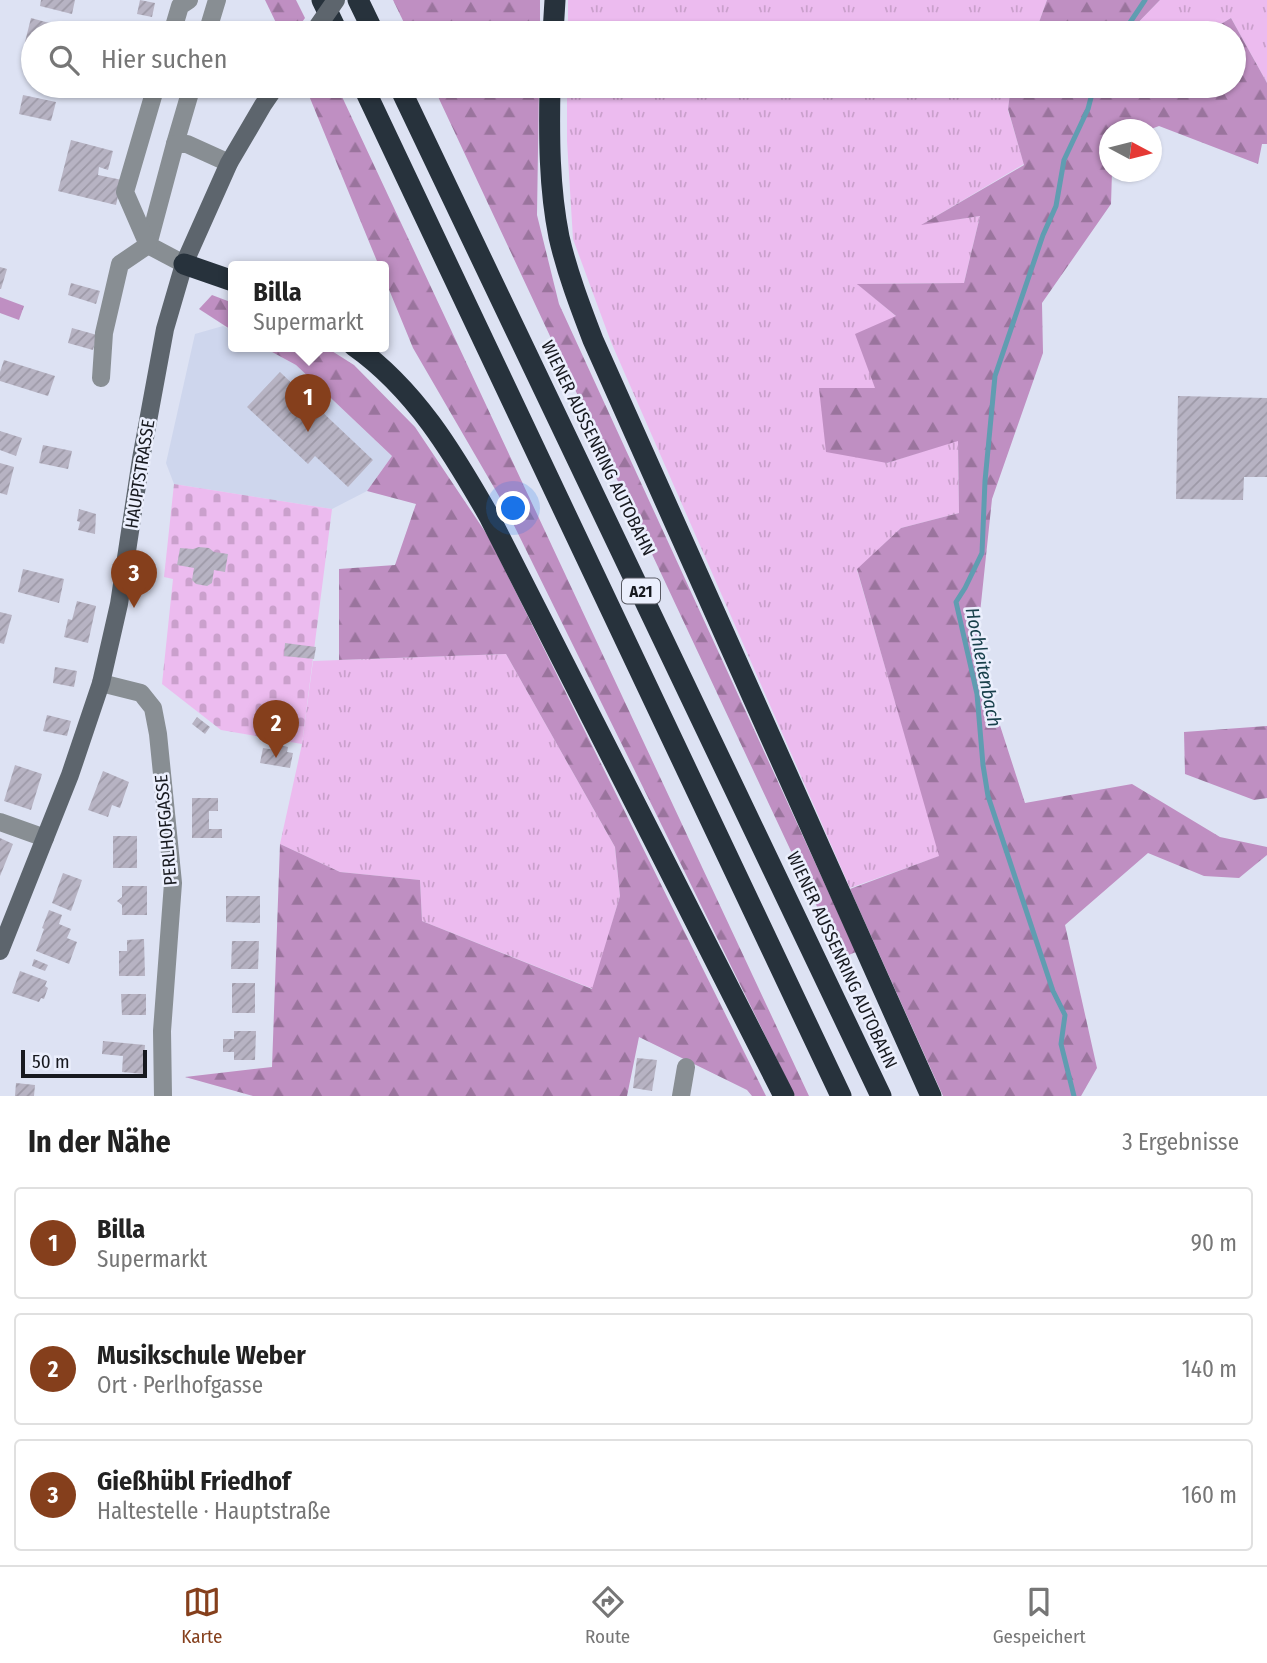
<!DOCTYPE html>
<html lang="de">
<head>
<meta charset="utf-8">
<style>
	:root { --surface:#fff; --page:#f6f6f6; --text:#222; --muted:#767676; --line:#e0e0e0; --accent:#853f1c }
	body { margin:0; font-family:"Fira Sans Condensed",sans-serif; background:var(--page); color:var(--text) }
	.compass { position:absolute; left:1099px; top:119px; width:63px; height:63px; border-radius:50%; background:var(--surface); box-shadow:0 2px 5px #0004; rotate:97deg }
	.scale { position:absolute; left:21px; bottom:18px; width:126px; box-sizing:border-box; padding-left:7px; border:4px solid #17191f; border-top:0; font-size:19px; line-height:24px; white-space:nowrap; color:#17191f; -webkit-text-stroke:5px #ebeffd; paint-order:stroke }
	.you { position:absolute; left:514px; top:509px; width:24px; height:24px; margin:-18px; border:5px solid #fff; border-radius:50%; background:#1a73e8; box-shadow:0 0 0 10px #1a73e833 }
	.badge { display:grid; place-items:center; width:46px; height:46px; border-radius:50%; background:var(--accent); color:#fff; font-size:23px; font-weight:700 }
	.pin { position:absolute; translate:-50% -58px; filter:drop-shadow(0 2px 4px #0008) }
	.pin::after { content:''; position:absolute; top:37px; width:24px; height:21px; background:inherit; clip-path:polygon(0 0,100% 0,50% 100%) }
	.popup { position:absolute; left:228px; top:261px; width:161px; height:91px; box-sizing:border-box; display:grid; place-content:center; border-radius:7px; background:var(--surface); filter:drop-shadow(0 2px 5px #0005); font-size:23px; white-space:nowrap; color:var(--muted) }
	.popup b { font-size:26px; color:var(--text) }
	.popup::after { content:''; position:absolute; left:50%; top:100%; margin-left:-14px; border:14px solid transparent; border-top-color:var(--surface) }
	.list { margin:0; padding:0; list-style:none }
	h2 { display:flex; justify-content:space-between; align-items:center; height:91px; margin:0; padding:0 28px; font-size:30px }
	h2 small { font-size:23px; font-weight:400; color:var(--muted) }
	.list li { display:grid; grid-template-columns:46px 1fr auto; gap:21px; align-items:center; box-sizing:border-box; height:112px; margin:0 14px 14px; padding:0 14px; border:2px solid var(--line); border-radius:7px }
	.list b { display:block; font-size:26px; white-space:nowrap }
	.list p { margin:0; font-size:23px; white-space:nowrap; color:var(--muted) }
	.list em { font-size:23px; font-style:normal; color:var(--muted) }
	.icon { flex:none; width:38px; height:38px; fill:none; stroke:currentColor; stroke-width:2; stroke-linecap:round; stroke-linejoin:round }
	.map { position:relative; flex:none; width:1267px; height:1096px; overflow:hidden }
	.search { position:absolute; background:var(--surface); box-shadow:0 2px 5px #0004; left:21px; right:21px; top:21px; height:77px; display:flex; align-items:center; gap:18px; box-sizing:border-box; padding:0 24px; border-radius:38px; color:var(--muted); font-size:26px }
	.sheet { height:469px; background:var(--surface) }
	nav { display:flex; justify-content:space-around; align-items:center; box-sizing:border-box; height:98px; border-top:2px solid var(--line); background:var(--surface); font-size:19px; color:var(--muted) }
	nav a { display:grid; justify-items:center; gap:4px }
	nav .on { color:var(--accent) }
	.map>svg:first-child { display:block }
</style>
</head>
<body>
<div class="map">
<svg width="1267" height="1096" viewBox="0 0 1267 1096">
	<defs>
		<pattern id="grass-tufts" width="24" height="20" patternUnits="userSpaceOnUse" patternTransform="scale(1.75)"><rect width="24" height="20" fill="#ecbbef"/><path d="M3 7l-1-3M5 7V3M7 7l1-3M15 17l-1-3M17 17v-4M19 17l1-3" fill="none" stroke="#caa0cc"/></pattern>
		<pattern id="forest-firs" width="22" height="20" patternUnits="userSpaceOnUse" patternTransform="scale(1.75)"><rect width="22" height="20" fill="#bf8fc2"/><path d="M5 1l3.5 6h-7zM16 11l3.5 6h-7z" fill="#9a749d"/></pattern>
		<pattern id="cemetery-stones" width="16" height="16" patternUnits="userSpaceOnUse" patternTransform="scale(1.75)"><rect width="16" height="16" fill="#ecbbef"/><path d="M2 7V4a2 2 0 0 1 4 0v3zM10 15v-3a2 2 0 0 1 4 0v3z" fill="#caa0cc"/></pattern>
		<pattern id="building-hatch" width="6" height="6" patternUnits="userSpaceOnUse" patternTransform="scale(1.75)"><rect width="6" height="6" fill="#b7b3c3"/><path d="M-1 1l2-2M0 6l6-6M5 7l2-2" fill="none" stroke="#9d99a7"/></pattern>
	</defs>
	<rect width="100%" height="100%" fill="#dde2f3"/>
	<path fill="#ced6ed" d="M223,326L233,331V346H261L296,365L392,456L367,491L332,509L174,484L166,463L195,334Z"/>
	<g fill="url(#grass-tufts)">
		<path d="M568,0H1047L1038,25L1011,33H568Z"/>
		<path d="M1160,0H1267V83L1231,18L1206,33H1128Z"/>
		<path d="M567,86H1011L1008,110L1024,164L923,224L980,216L964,283L858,284L897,317L875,389L819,388L887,463L958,440L959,513L901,528L857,570L940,856L850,888L611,342L573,239L567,141Z"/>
		<path d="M506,654L615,847L620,896L593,989L422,921L420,880L340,872L280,844L302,744L313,661Z"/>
	</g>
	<g fill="url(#forest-firs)">
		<path d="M265,0H296L305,18L294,33H281Z"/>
		<path d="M393,0H540V33H409Z"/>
		<path d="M1047,0H1160L1128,33H1011L1038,25Z"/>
		<path d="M1231,18L1267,83V144H1262L1258,164L1159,126L1151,129L1110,130V172H1112L1111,204L1042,303L1043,353L992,499L976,651L1025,803L1132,784L1220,837L1267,847V855L1239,878L1204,876L1148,853L1065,925L1097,1068L1081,1096H943L850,889L939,856L857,569L901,528L959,513L958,441L887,463L826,452L819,388H875L855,334L896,316L857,284L964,283L980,216L921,225L1024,165L1008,109L1011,86H1234V33H1206Z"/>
		<path d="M305,86H337L809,1096H795L503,503L413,348L383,275V266H379Z"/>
		<path d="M433,86H539L537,215L559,304L856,952L841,958Z"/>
		<path d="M212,295L233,303V331L199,309Z"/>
		<path d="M0,297L24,306L19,320L0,313Z"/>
		<path d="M261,346H324L354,365L415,427L488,536L766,1096H752L747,1090L639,1037L627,1096H253L185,1077L272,1067L280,844L340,872L420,880L422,921L592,989L620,896L615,847L506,654L339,660V569L395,565L416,504L367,491L392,456L296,365Z"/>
		<path d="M1267,726V798L1254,800L1185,774L1184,732Z"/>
	</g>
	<path fill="url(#cemetery-stones)" d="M174,484L332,509L302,744L221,730L162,684L173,579L164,577Z"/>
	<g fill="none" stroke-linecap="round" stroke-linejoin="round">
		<g stroke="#609db1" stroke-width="5">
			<path d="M1123,33L1145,0"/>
			<path d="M1074,1096L1061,1044L1065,1015L1053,991L988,796L983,765L977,694L956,602L965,588L982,553L985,481L995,376L1043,235L1056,206L1064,160L1088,109L1094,86"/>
		</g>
	</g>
	<g fill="url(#building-hatch)">
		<path d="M41,0H75L72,14L40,6Z"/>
		<path d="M140,0L155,3L152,17L137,14Z"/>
		<path d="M31,18L64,27L65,21L84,25L82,33H33V44L25,42Z"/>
		<path d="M54,86H93L91,95Z"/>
		<path d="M23,95L56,102L51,121L19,114Z"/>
		<path d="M71,140L113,151L108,170L99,167L98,175L122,180L116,205L58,191Z"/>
		<path d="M0,267L7,269L1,289H0Z"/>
		<path d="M71,283L100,291L96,304L68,295Z"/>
		<path d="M72,328L97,335L93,350L68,343Z"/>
		<path d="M4,360L55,376L48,396L0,381V372Z"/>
		<path d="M280,372L373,460L348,487L315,456L308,464L247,407Z"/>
		<path d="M1178,396L1267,398V477H1244L1243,500L1176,499Z"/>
		<path d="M0,431L22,438L16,456L0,450Z"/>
		<path d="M43,445L72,451L68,469L39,463Z"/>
		<path d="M0,463L14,467L7,495L0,493Z"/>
		<path d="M79,509L96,514L95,534L78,530L80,522L77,521Z"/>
		<path d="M199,547L209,548L214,552L228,554L225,572L214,570L212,583L207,586L196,584L192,580L194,568L177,565L180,548L193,549Z"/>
		<path d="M23,569L64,579L59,603L18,592Z"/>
		<path d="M77,601L96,606L88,643L64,637L68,619L72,620Z"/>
		<path d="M0,612L12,615L4,644L0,643Z"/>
		<path d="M285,643L316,647L314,659L284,656Z"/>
		<path d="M55,667L77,671L74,687L53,683Z"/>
		<path d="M47,715L71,721L67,736L43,731Z"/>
		<path d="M197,717L210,727L205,734L192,724Z"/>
		<path d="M276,744L288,747L287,752L293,753L290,768L260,763L263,748L275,750Z"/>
		<path d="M15,765L42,774L31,810L4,801Z"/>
		<path d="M103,771L129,782L120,808L112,805L108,817L88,810Z"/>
		<path d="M192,798H218V811H209V829H222V838H192Z"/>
		<rect x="113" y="836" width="24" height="32"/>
		<path d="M0,838L13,844L0,876Z"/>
		<path d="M63,873L82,880L71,911L52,903Z"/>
		<path d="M122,886H147V915H122V905L117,901L122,897Z"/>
		<path d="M226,896H260V923L226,922Z"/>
		<path d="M49,910L62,915L59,924L71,929L67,938L77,942L69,964L36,951L44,929L42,928Z"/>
		<path d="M144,939L145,976H119V951H127V940Z"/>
		<path d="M232,941H259L258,969H231Z"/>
		<path d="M34,959L48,965L45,971L32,966Z"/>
		<path d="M20,971L47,981L45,986L48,988L44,999L41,998L39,1002L12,993Z"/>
		<rect x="232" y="983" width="23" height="30"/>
		<path d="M121,994H146V1015H122Z"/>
		<path d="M234,1031H256L255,1060H234V1052H223V1039H234Z"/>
		<path d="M103,1041L145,1045L143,1074L122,1072L123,1056L102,1054Z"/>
		<path d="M637,1058L657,1060L652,1091L633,1088Z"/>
		<path d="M16,1083L35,1085L34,1096H15Z"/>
	</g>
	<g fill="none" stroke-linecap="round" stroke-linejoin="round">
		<g stroke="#888e93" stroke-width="18">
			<path d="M172,33L180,6L189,0"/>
			<path d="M207,33L217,0"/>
			<path d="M175,144L192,86"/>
			<path d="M184,264L148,245L175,144H187L229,163"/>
			<path d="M101,378L104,333L120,264L148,245L125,192L156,86"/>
			<path d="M101,683L141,693L153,708L158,734L173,883L162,1031L163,1096"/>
			<path d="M0,822L45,838"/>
			<path d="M681,1096L686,1067"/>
		</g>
		<path stroke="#5d656d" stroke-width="18" d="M0,951L70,775L101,683L119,604L141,459L165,329L184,264L229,163L263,105L276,86"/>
		<g stroke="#27323c" stroke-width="21">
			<path d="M322,0L338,33"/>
			<path d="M358,0L374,33"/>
			<path d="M553,33L555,0"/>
			<path d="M363,86L841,1096"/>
			<path d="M399,86L881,1096"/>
			<path d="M550,86C549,136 549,187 559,237C567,272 580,306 593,340L931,1096"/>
			<path d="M184,264L233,281"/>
			<path d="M354,346C415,389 453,453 489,516L784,1096"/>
		</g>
		<path stroke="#5d656d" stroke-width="18" d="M313,33L336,0"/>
	</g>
	<g text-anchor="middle" stroke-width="5" stroke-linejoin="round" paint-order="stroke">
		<rect fill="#ebeffd" stroke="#575962" stroke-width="2" x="622" y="578.5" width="38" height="25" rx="5"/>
		<g font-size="16" font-weight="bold" fill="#17191f">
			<text x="641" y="597">A21</text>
		</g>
		<g font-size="18" fill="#17191f" stroke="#ebeffd">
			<text transform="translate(598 448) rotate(64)" y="6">WIENER AUSSENRING AUTOBAHN</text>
			<text transform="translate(140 474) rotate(-81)" y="6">HAUPTSTRASSE</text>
			<text transform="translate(166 830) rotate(-95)" y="6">PERLHOFGASSE</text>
			<text transform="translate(842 960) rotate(65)" y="6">WIENER AUSSENRING AUTOBAHN</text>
		</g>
		<g font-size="19" font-style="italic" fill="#18404b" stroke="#ebeffd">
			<text transform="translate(984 667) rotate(79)" y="7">Hochleitenbach</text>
		</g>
	</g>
</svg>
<svg class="compass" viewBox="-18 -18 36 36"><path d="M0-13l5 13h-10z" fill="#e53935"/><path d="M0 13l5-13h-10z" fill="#767676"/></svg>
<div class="scale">50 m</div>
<div class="you"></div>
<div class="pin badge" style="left:308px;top:432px">1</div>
<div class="popup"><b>Billa</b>Supermarkt</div>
<div class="pin badge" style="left:276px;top:758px">2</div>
<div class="pin badge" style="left:134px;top:608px">3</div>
<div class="search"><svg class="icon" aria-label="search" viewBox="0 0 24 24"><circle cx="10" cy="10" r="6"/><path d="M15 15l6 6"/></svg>Hier suchen</div>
</div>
<section class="sheet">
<h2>In der Nähe<small>3 Ergebnisse</small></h2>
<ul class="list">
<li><span class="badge">1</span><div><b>Billa</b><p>Supermarkt</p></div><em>90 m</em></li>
<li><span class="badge">2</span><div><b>Musikschule Weber</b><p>Ort · Perlhofgasse</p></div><em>140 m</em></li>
<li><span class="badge">3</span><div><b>Gießhübl Friedhof</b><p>Haltestelle · Hauptstraße</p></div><em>160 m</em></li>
</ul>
</section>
<nav>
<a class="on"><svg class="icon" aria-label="map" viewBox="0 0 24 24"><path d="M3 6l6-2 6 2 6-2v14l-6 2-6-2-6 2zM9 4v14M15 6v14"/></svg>Karte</a>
<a><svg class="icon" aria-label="directions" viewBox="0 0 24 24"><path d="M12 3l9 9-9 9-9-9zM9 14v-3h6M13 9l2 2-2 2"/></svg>Route</a>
<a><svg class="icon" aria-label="saved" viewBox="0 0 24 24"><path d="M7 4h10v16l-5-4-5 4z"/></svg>Gespeichert</a>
</nav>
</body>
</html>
